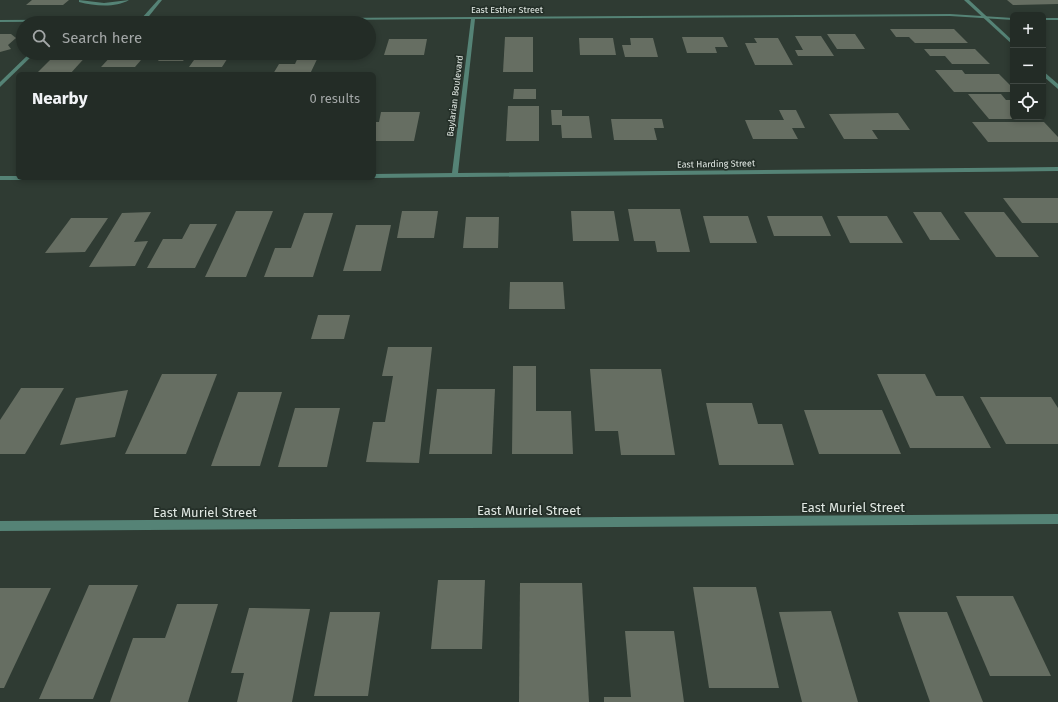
<!DOCTYPE html>
<html lang="en">
<head>
<meta charset="utf-8">
<style>
	:root { --surface:#232c26; --page:#2b342e; --text:#f1f3f6; --muted:#a3a7a7; --line:#404843 }
	body { margin:0; font-family:"Fira Sans",sans-serif; background:var(--page); color:var(--text) }
	.controls { position:absolute; right:12px; top:12px; display:grid; overflow:hidden; border-radius:6px; box-shadow:0 2px 6px #0003 }
	.controls button { width:36px; height:36px; display:grid; place-items:center; padding:0; border:0; border-bottom:1px solid var(--line); background:var(--surface); color:var(--text); font:20px sans-serif }
	.list { margin:0; padding:0; list-style:none }
	h2 { display:flex; justify-content:space-between; align-items:center; height:52px; margin:0; padding:0 16px; font-size:17px }
	h2 small { font-size:13px; font-weight:400; color:var(--muted) }
	.icon { flex:none; width:22px; height:22px; fill:none; stroke:currentColor; stroke-width:2; stroke-linecap:round; stroke-linejoin:round }
	.map { position:relative; flex:none; width:1058px; height:702px; overflow:hidden }
	.search { position:absolute; background:var(--surface); box-shadow:0 2px 6px #0003; left:16px; top:16px; width:360px; height:44px; display:flex; align-items:center; gap:10px; box-sizing:border-box; padding:0 14px; border-radius:22px; color:var(--muted); font-size:15px }
	.panel { position:absolute; background:var(--surface); box-shadow:0 2px 6px #0003; left:16px; top:72px; width:360px; height:108px; border-radius:6px }
	.map>svg:first-child { display:block }
</style>
</head>
<body>
<div class="map">
<svg width="1058" height="702" viewBox="0 0 1058 702">
	<rect width="100%" height="100%" fill="#2f3b33"/>
	<g fill="#666e62">
		<path d="M32,0H69L63,5H26Z"/>
		<path d="M1007,0H1058V4L1013,5Z"/>
		<path d="M890,29H954L968,43H915L909,37H896Z"/>
		<path d="M0,34H11L16,38L8,45L11,49L0,52Z"/>
		<path d="M827,34H855L865,49H837Z"/>
		<path d="M795,36H821L834,56H798L795,50H803Z"/>
		<path d="M505,37H533V72H503Z"/>
		<path d="M682,37H723L728,47H715L717,53H687Z"/>
		<path d="M579,38H613L616,55H580Z"/>
		<path d="M630,38H653L658,57H625L622,45H631Z"/>
		<path d="M754,38H778L793,65H755L745,43H757Z"/>
		<path d="M389,39H427L424,55H384Z"/>
		<path d="M924,49H975L990,64H952L945,56H930Z"/>
		<path d="M57,53H89L70,74H36Z"/>
		<path d="M114,53H147L135,67H101Z"/>
		<path d="M164,53H189L183,61H158Z"/>
		<path d="M199,53H231L222,67H189Z"/>
		<path d="M300,53H320L310,74H273L279,64H295Z"/>
		<path d="M935,70H962L965,74H999L1013,88V92H954Z"/>
		<path d="M140,72H166L164,74H138Z"/>
		<path d="M514,89H536V99H513Z"/>
		<path d="M968,94H1001L1006,100H1013V117H1036L1037,119H989Z"/>
		<path d="M508,106H539V141H506Z"/>
		<path d="M551,110H562V116H589L592,138H562L561,125H552Z"/>
		<path d="M779,110H796L805,128H792L798,139H753L745,120H784Z"/>
		<path d="M381,112H420L414,141H374V122H379Z"/>
		<path d="M898,113L910,130H872L878,139H844L829,114Z"/>
		<path d="M611,119H662L664,128H654L657,140H614Z"/>
		<path d="M972,122H1044L1058,137V142H988Z"/>
		<path d="M1003,198H1058V223H1022Z"/>
		<path d="M628,209H680L690,252H657L655,241H634Z"/>
		<path d="M236,211H273L246,277H205Z"/>
		<path d="M402,211H438L434,238H397Z"/>
		<path d="M571,211H614L619,241H573Z"/>
		<path d="M151,212L134,242L148,241L135,266L89,267L122,213Z"/>
		<path d="M913,212H941L960,240H930Z"/>
		<path d="M964,212H1004L1039,257H996Z"/>
		<path d="M304,213H333L313,277H264L275,248H291Z"/>
		<path d="M703,216H748L757,243H710Z"/>
		<path d="M767,216H822L831,236H774Z"/>
		<path d="M837,216H887L903,243H850Z"/>
		<path d="M466,217H499L498,248H463Z"/>
		<path d="M71,218H108L85,252L45,253Z"/>
		<path d="M190,224H217L195,268H147L163,239H182Z"/>
		<path d="M356,225H391L381,271H343Z"/>
		<path d="M510,282H563L565,309H509Z"/>
		<path d="M318,315H350L344,339H311Z"/>
		<path d="M388,347H432L419,463L366,462L373,422H385L393,376H382Z"/>
		<path d="M513,366H536V411H571L573,454H512Z"/>
		<path d="M590,369H661L675,455H621L618,431H595Z"/>
		<path d="M162,374H217L186,454H125Z"/>
		<path d="M877,374H925L936,396H963L991,448H910Z"/>
		<path d="M21,388H64L25,454H0V420Z"/>
		<path d="M437,389H495L492,454H429Z"/>
		<path d="M128,390L115,437L60,445L76,398Z"/>
		<path d="M238,392H282L260,466H211Z"/>
		<path d="M980,397H1051L1058,408V444H1006Z"/>
		<path d="M706,403H752L758,424H782L794,465H719Z"/>
		<path d="M295,408H340L327,467H278Z"/>
		<path d="M804,410H882L901,454H819Z"/>
		<path d="M438,580H485L482,649H431Z"/>
		<path d="M520,583H582L589,702H519Z"/>
		<path d="M89,585H138L93,699H39Z"/>
		<path d="M693,587H756L779,688H709Z"/>
		<path d="M0,588H51L4,688H0Z"/>
		<path d="M956,596H1013L1051,676H990Z"/>
		<path d="M177,604H218L188,702H110L133,638H165Z"/>
		<path d="M249,608L310,609L292,702H237L244,673H231Z"/>
		<path d="M831,611L858,702H802L779,612Z"/>
		<path d="M330,612H380L368,696H314Z"/>
		<path d="M898,612H947L983,702H930Z"/>
		<path d="M625,631H674L684,702H604V697H631Z"/>
	</g>
	<g fill="none" stroke-linecap="round" stroke-linejoin="round">
		<g fill="#558376" fill-rule="evenodd">
			<path d="M79,0L104,3L129,0C115,8 95,6 79,2Z"/>
			<path d="M158,0H162L145,21H141V19Z"/>
			<path d="M30,53H35L0,87V82Z"/>
		</g>
		<g fill="#558376" fill-rule="evenodd">
			<path d="M950,14L1013,18V20L950,16L475,19L458,173L1058,167V171L374,178V174L452,173L471,19L0,22V20Z"/>
			<rect x="1043" y="18" width="15" height="2"/>
			<path d="M0,176H18V178H56L53,180H0Z"/>
			<path d="M1058,514V524L0,531V521Z"/>
		</g>
		<g fill="#558376" fill-rule="evenodd">
			<path d="M964,0H969L1013,41V45Z"/>
			<path d="M1043,71L1058,84V89L1043,76Z"/>
		</g>
	</g>
	<g text-anchor="middle" stroke-width="3.5" stroke-linejoin="round" paint-order="stroke">
		<g font-size="9" fill="#e1e8e3" stroke="#253029">
			<text x="507" y="13">East Esther Street</text>
			<text transform="translate(455 96) rotate(-83)" y="3">Baylarian Boulevard</text>
			<text transform="translate(716 164) rotate(-1)" y="3">East Harding Street</text>
		</g>
		<g font-size="13" fill="#e1e8e3" stroke="#253029">
			<text x="853" y="512">East Muriel Street</text>
			<text x="529" y="515">East Muriel Street</text>
			<text x="205" y="517">East Muriel Street</text>
		</g>
	</g>
</svg>
<div class="controls">
<button>+</button>
<button>−</button>
<button><svg class="icon" aria-label="locate" viewBox="0 0 24 24"><circle cx="12" cy="12" r="6"/><path d="M12 2v4M12 18v4M2 12h4M18 12h4"/></svg></button>
</div>
<div class="search"><svg class="icon" aria-label="search" viewBox="0 0 24 24"><circle cx="10" cy="10" r="6"/><path d="M15 15l6 6"/></svg>Search here</div>
<section class="panel">
<h2>Nearby<small>0 results</small></h2>
<ul class="list">
</ul>
</section>
</div>
</body>
</html>
